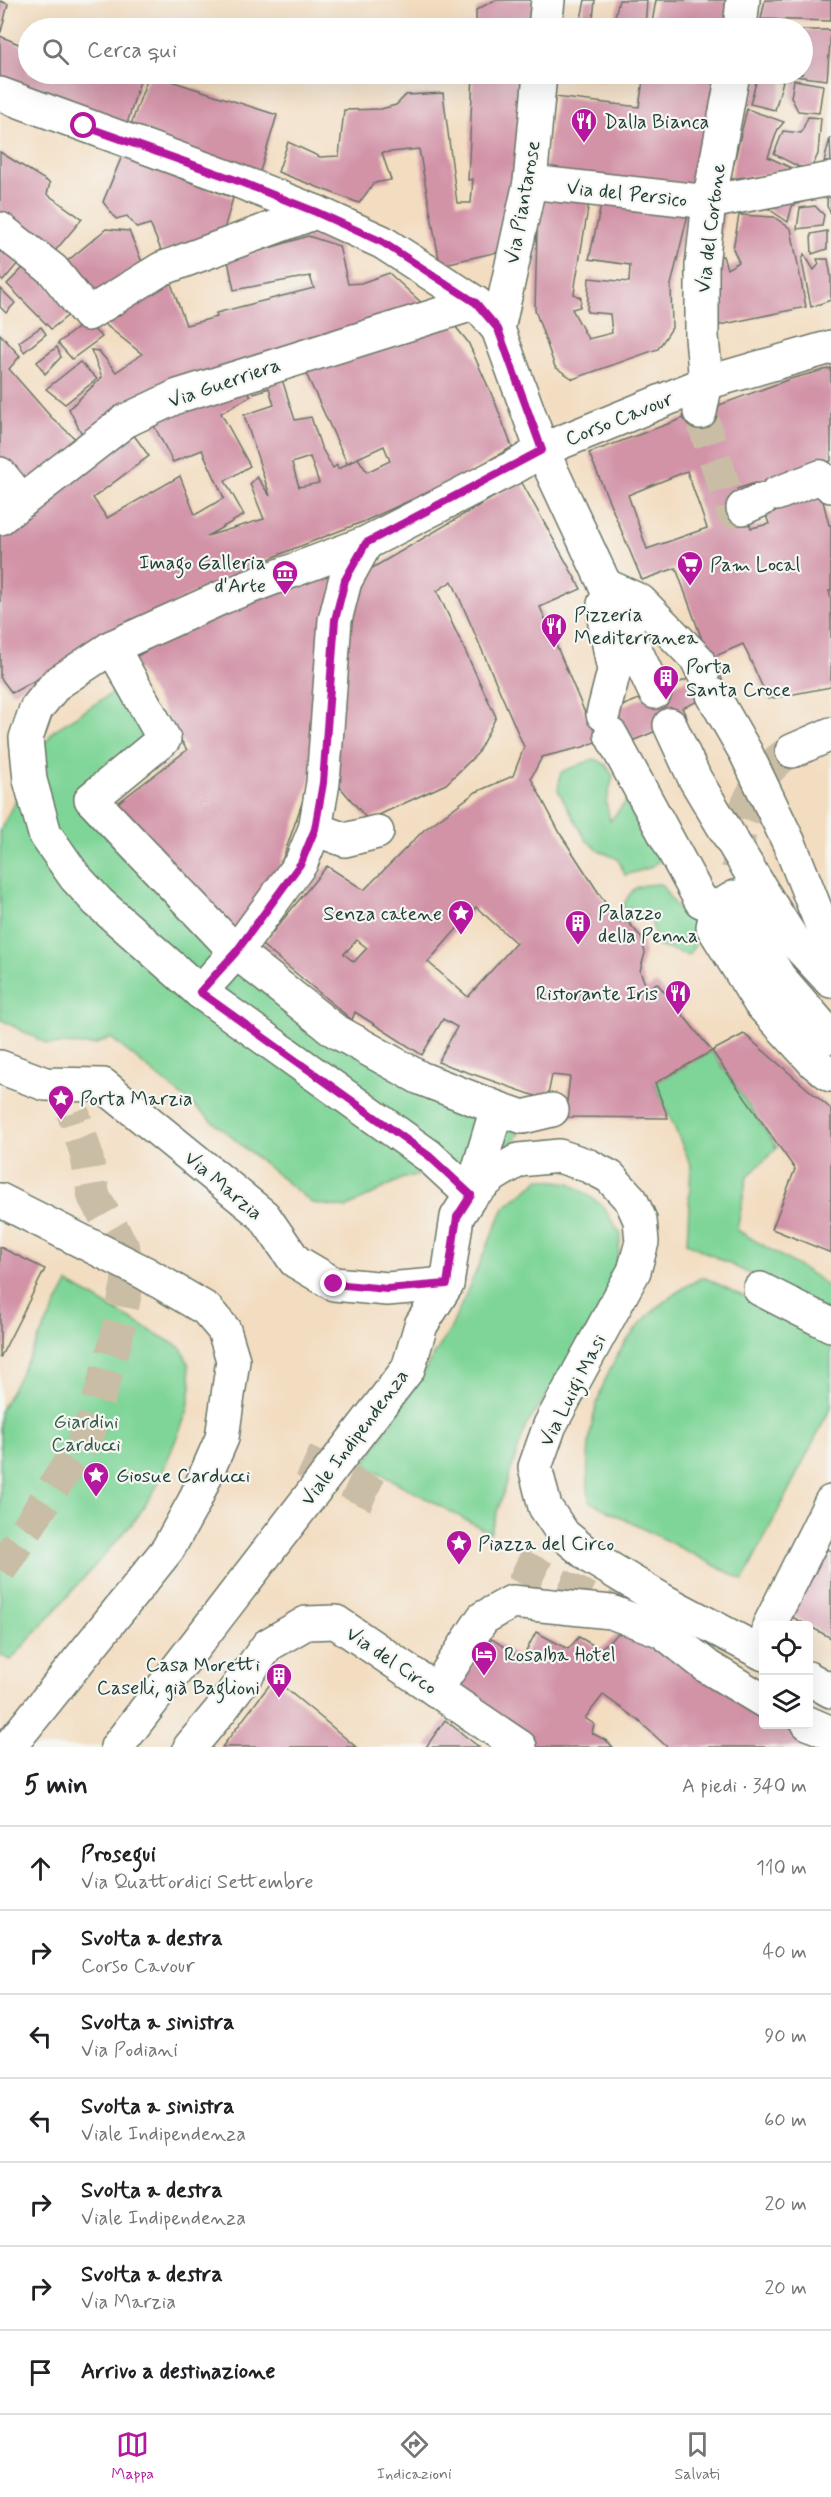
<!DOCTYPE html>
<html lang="it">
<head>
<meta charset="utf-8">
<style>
	:root { --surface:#fff; --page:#f6f6f6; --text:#202124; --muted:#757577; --line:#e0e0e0; --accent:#b5179e }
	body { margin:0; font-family:Mynerve,sans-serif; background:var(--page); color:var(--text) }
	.controls { position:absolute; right:18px; bottom:18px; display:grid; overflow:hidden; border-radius:6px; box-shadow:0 6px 24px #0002 }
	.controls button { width:54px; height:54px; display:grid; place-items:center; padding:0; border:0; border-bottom:2px solid var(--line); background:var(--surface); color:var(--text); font:30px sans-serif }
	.stop { position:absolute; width:18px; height:18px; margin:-14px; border:4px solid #b5179e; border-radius:50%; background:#fff }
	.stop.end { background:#b5179e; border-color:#fff; box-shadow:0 2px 6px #0008 }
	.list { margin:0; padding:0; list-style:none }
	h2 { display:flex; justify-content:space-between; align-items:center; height:78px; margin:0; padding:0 24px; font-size:26px }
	h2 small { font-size:20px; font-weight:400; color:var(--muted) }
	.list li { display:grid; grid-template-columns:39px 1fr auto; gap:18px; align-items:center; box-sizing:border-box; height:84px; padding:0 24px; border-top:2px solid var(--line) }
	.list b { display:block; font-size:22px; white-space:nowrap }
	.list p { margin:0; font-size:20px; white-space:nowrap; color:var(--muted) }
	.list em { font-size:20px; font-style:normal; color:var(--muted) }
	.icon { flex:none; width:33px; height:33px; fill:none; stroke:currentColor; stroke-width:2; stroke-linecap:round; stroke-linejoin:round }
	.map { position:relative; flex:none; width:831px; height:1747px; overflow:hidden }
	.search { position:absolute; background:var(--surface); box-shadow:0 6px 24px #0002; left:18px; right:18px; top:18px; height:66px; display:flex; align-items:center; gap:15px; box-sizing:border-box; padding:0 21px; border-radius:33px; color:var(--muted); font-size:22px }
	.sheet { height:666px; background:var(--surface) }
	nav { display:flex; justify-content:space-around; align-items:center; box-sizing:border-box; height:84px; border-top:2px solid var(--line); background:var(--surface); font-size:16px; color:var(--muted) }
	nav a { display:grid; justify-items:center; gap:3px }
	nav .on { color:var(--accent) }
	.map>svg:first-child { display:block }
</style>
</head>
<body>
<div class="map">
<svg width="831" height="1747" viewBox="0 0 831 1747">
	<rect width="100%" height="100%" fill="#f6f6f2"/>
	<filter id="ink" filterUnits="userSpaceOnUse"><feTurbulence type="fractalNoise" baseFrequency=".0167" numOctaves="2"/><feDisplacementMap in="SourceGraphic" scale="12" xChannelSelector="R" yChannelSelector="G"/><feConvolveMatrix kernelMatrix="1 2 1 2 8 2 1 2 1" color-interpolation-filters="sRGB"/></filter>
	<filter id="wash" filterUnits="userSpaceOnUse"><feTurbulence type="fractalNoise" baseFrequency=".008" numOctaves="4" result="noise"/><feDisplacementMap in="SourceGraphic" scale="24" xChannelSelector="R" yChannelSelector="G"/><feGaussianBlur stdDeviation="1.35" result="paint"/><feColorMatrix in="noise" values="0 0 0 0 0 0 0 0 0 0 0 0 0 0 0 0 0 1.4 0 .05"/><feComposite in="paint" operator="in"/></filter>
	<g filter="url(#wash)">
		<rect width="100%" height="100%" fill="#f3ddc1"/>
		<g fill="#7fd598" stroke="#4f8966" stroke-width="1.5">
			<path d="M123,686L168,757L104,803L245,950L519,1134L495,1162L403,1178L346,1208L312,1203L111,1038L94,1045L47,1044L0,1019V831L35,761L53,731Z"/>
			<path d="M594,759C605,762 608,767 613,777L606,802L610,821L630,797L664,857L649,868L625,875L618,859L600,851L586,840L558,790L561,772Z"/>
			<path d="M661,884L676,907L689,915L697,933L694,947L688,955L654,945C656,920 647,909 622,908C633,885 636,885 661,884Z"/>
			<path d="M712,1051L777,1148L747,1177L737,1230L813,1275L831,1289V1314L687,1243L691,1165L655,1083Z"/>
			<path d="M540,1179L570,1183L602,1205L621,1235L614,1282L578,1349L526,1426L490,1533L364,1465L450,1330L504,1208Z"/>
			<path d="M703,1277L831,1338V1407L743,1580L589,1501C580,1406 615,1321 703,1277Z"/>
			<path d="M68,1283L181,1348L189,1365L191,1386L188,1410L156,1488L136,1519L11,1660L0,1655V1412Z"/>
		</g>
		<g id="blocks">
			<g fill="#d293a7" fill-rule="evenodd">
				<path d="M495,0H536L533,28H476V10Z"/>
				<path d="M585,0H595L592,28H579Z"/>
				<path d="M619,0H647L645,28H612Z"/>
				<path d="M656,0H731L725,28H651Z"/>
				<path d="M765,0H831V21L761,19Z"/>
				<path d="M0,1L8,4L1,32H0Z"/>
				<path d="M802,30H831L827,80L786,75L802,74Z"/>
				<path d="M0,36L28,48V74H142L124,134L0,88Z"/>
				<path d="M149,74L277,115L258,178L128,133Z"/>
				<path d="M473,74H528L507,250L440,265L419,149L382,153L391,180L374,183L359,203L278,172L288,142L320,157L339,156L344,110L381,109L396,105L406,95L443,93L457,203H471L473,179L468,180Z"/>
				<path d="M562,74H602L607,75L604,81Z"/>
				<path d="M644,74H717L698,184L625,180L545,171L555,97L639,107Z"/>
				<path d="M757,79L783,81L775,110L750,104Z"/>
				<path d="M794,80L823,85L819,113L798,111L791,97Z"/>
				<path d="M747,109L784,122L778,129L768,157L796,170L730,179Z"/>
				<path d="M808,117L821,118L818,154L812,167H799L774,154L783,131L801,133Z"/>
				<path d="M830,138L831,162H824Z"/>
				<path d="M0,152L50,183L47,194L82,219L50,257L0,218Z"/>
				<path d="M122,156L233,198L223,233L162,252L150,224L137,228L127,216L116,219L103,202Z"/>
				<path d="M828,182H831V214L827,206Z"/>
				<path d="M538,191L590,197L576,280L574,294L581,298L580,307L572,309L588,339L612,333L610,314L587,312L589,278L629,282L630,265L589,259L602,201L689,210L671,285L672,328L658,349L573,379L555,367L535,310Z"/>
				<path d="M814,197L792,206L788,222L767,208L725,210L717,256H723L727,269L739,262L733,249L739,215L774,217L791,229L806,307L710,327L719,204Z"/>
				<path d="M815,206L824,215L822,226L797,229L800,208Z"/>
				<path d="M106,229L129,231L142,262L88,305L59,268Z"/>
				<path d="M827,231V249L812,254L811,234Z"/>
				<path d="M308,236L339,246L348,284L361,283L389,273L424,305L84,438L69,409L102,377L91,350L99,351L116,372L142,354L97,318L168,275L186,325L217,317L216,313L314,288L310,276L234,290L228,261Z"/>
				<path d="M4,247L24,256L3,281L0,279V253Z"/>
				<path d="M804,254L814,270L819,264L817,259H828L831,277V300L811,307L802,261Z"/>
				<path d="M29,262L70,314L51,329L7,284Z"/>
				<path d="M0,288L15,303L6,313L0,307Z"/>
				<path d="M450,320L468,342L495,402L512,447L459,478L365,521L290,550L201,589L12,693L0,677V526L128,427L149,456L93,498L107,518L180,476L195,515L224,498L202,450L173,462L149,416L241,379L251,396L221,413L250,466L225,481L244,515L207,536L264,519L250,484L257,477L270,496L244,415L274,405L269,388L254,393L249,379L279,370L295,420L311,417L321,447L333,468L337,465L338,469L358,458L367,472L390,461L384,446L347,463L304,369ZM310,457L319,483L299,487L292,463Z"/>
				<path d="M85,322L102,337L72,359L58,343Z"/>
				<path d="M41,327L46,334L24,352L19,342Z"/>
				<path d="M0,334L20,356L9,369L51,417L80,443L21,492L0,466Z"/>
				<path d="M57,347L61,357L45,374L37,362Z"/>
				<path d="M80,362L97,379L65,404L46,389Z"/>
				<path d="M831,368V461L814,465L829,525H831V591H829L831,599V687L768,699L743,644L709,659L676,568L642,580L589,453L790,379ZM687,471L707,528L647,549L628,495ZM755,483L769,524L751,528L737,489Z"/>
				<path d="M521,481L581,589L540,607L588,720L717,667L726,689L682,708L687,718L625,744L620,732L583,747L542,757L531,778L561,835L617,921L629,923L641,937L645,953L640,971L647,989L657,983L712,1051L744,1034L831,1109V1253L772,1229L795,1169L712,1051L655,1083L668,1118L565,1117L570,1077L552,1075L547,1100L438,1062L457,1027L443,1019L422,1055L355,1012L352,1020L262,945L327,866L364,890L424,830L476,792L513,776L524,747L452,581L437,591L496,717L477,754L446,784L368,820L334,780L341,633L362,574ZM476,907L516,943L468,997L428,962ZM357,940L367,948L354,962L344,954Z"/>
				<path d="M335,565L311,777L274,884L239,932L115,805L187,750L132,659L186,628Z"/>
				<path d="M0,1247L45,1269L0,1358Z"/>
				<path d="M827,1549L831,1551V1638L792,1617Z"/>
				<path d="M536,1632L568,1649L579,1637L600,1649L618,1634L664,1638L764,1717V1725H781L831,1740V1747H667L638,1720L603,1695L585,1718L594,1724L592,1733L607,1741L613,1747H531L453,1690L492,1639L522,1659Z"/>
				<path d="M274,1679L324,1720L356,1747H222Z"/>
				<path d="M445,1720L479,1747H426Z"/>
			</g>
		</g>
	</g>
	<g filter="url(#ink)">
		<use href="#blocks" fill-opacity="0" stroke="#697565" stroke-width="1.5"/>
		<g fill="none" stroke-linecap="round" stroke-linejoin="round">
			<g stroke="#c9bda5" stroke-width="33" stroke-dasharray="33 16" stroke-linecap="butt">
				<path d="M700,412L732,511L743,508"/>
				<path d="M738,868C739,855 738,840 741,826C745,800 768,762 792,751"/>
				<path d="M303,1461L389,1501"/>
				<path d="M515,1563L616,1612"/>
				<path d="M0,1570L89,1433L116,1340L128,1280L124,1249L94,1197L86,1153L73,1112"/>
			</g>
			<g stroke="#697565" stroke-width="36">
				<g id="minor">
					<path d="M545,28L548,0"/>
					<path d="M740,28L743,0"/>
					<path d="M0,94L233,179L316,212L382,242L476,303L498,329L542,450L655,692"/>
					<path d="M530,182L709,202L831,179"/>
					<path d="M0,229L53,270L88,314L161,269L316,212"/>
					<path d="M498,329L530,182L540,74"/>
					<path d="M700,412L706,383L702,337V265L709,202L733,74"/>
					<path d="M0,474L22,501"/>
					<path d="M776,494L820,477L831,486"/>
					<path d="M743,508L761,500"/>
					<path d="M0,518L125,421L178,396L476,303"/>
					<path d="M605,585L640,601L697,659L703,672"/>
					<path d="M112,647L164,739L91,799L236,952L334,1030L420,1078L497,1108L471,1195"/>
					<path d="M713,695L746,753L790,845L826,936L831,972"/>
					<path d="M603,714L614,671L604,618V604"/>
					<path d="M670,725L695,779L765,896L793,940L831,981"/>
					<path d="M611,735L701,901L717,908"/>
					<path d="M792,751L831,734"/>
					<path d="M315,829L345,840L377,832"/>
					<path d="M765,896L735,897L717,908L713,927L760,1003L815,1063L831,1075"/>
					<path d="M744,920L779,977L831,1037"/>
					<path d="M200,992L236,952L301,863L315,829L323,783L335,620L345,581L366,543"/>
					<path d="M0,1067L45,1084L103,1085L264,1216L295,1261L334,1284L387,1289L447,1284"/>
					<path d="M497,1108L523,1117L552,1110"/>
					<path d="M471,1195L429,1156L200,992L98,902L75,877L45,834L30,780L26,738L36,709L56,684L112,647L223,597L366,543L518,465L542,450L706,383L831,347"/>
					<path d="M0,1200L145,1273L206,1309L224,1330L233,1360L222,1438L194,1502L168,1549L9,1747"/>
					<path d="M760,1289L831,1325"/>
					<path d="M769,1626L831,1502"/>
					<path d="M808,1678L831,1691"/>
					<path d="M436,1690L483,1618L512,1602L611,1612L662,1631L708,1667L764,1701"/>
					<path d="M808,1723L831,1733"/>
					<path d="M117,1747L408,1369L421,1325L447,1284L457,1217L471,1195L492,1176L519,1160L559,1156L589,1166L610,1177L631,1200L640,1220L642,1242L634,1271L550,1425L535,1467L545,1507L564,1535L592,1558L662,1600L764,1654"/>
					<path d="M190,1747L220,1711L268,1645L306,1623L336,1622L520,1747"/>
				</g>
			</g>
			<use href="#minor" stroke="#fff" stroke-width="33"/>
		</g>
	</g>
	<g fill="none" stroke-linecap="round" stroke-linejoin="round" filter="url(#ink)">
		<path stroke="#b5179e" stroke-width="8" d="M84,126L233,179L316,212L382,242L476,303L498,329L542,450L366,543L345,580L335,620L323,783L315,829L301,863L236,952L200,992L429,1156L471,1195L457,1217L447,1284L387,1289L334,1284"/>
	</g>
	<defs>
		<g id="restaurant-pin" transform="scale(1.35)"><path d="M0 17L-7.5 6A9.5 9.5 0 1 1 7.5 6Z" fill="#b5179e" stroke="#f6f6f2"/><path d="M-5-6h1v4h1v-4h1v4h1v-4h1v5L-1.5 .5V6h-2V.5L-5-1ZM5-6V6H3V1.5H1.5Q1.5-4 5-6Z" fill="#fff"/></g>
		<g id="supermarket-pin" transform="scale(1.35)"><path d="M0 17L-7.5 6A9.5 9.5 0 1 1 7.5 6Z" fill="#b5179e" stroke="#f6f6f2"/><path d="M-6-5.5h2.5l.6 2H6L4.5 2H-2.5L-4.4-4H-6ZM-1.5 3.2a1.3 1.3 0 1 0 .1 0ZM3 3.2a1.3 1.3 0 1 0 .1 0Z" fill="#fff"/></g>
		<g id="museum-pin" transform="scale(1.35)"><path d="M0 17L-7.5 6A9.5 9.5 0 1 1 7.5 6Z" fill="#b5179e" stroke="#f6f6f2"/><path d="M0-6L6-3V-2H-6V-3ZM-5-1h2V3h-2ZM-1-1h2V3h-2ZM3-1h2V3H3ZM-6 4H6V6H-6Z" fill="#fff"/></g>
		<g id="building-pin" transform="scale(1.35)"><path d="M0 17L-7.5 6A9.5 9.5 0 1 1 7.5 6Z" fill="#b5179e" stroke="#f6f6f2"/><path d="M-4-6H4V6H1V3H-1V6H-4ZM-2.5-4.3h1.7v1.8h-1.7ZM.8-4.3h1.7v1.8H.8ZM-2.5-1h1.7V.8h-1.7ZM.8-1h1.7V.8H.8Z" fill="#fff"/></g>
		<g id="sight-pin" transform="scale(1.35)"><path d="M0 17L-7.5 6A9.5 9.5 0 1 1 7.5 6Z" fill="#b5179e" stroke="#f6f6f2"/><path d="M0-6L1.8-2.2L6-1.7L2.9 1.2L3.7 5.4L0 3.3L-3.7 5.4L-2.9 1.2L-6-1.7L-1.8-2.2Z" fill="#fff"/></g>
		<g id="hotel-pin" transform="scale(1.35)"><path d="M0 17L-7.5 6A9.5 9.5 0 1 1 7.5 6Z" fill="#b5179e" stroke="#f6f6f2"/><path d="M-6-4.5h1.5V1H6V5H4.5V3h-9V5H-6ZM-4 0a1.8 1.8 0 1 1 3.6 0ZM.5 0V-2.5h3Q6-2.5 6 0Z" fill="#fff"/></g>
	</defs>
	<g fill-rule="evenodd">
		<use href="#restaurant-pin" x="584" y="121"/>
		<use href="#supermarket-pin" x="690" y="564"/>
		<use href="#museum-pin" x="285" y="573"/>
		<use href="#restaurant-pin" x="554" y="626"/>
		<use href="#building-pin" x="666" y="678"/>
		<use href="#sight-pin" x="461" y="913"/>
		<use href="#building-pin" x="578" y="923"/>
		<use href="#restaurant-pin" x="678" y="993"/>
		<use href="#sight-pin" x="61" y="1098"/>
		<use href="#sight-pin" x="96" y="1475"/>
		<use href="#sight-pin" x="459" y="1543"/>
		<use href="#hotel-pin" x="484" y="1654"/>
		<use href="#building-pin" x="279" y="1676"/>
	</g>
	<g text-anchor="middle" stroke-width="4.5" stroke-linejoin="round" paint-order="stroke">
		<g font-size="20" fill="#1f3d34" stroke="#f6f6f2" text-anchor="start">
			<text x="604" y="128">Dalla Bianca</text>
			<text x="266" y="569" text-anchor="end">Imago Galleria<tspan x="266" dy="23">d'Arte</tspan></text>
			<text x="710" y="571">Pam Local</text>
			<text x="574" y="621">Pizzeria<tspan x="574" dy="23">Mediterranea</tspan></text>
			<text x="686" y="673">Porta<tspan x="686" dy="23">Santa Croce</tspan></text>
			<text x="598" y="919">Palazzo<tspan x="598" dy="23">della Penna</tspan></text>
			<text x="442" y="920" text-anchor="end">Senza catene</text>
			<text x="658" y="1000" text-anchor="end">Ristorante Iris</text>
			<text x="80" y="1105">Porta Marzia</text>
			<text x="116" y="1482">Giosue Carducci</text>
			<text x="478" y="1550">Piazza del Circo</text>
			<text x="504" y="1661">Rosalba Hotel</text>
			<text x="260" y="1671" text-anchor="end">Casa Moretti<tspan x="260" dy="23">Caselli, già Baglioni</tspan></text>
		</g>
		<g font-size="20" fill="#1f3d34" stroke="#f6f6f2">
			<text transform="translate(627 193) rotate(6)" y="7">Via del Persico</text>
			<text transform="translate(522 202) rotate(-80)" y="7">Via Piantarose</text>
			<text transform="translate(710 228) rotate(-83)" y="7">Via del Cortone</text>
			<text transform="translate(224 382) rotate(-19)" y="7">Via Guerriera</text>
			<text transform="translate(619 418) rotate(-22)" y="7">Corso Cavour</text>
			<text transform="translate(224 1185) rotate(40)" y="7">Via Marzia</text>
			<text transform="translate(572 1390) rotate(-63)" y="7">Via Luigi Masi</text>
			<text transform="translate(354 1437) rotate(-53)" y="7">Viale Indipendenza</text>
			<text transform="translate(392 1660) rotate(34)" y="7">Via del Circo</text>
		</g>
		<g font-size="20" fill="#325b48" stroke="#f6f6f2">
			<text x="86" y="1428">Giardini<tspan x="86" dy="23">Carducci</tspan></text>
		</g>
	</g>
</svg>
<div class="controls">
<button><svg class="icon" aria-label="locate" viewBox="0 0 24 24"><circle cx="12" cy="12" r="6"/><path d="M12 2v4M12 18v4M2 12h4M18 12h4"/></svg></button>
<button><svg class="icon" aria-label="layers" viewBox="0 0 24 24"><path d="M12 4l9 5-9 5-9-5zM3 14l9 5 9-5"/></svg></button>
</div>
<div class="stop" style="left:84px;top:126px"></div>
<div class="stop end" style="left:334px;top:1284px"></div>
<div class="search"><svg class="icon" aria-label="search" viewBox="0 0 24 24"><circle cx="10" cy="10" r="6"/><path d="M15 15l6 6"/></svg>Cerca qui</div>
</div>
<section class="sheet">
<h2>5 min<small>A piedi · 340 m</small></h2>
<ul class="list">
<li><svg class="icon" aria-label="ahead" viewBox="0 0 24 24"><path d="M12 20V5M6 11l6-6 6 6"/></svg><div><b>Prosegui</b><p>Via Quattordici Settembre</p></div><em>110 m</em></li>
<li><svg class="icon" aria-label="right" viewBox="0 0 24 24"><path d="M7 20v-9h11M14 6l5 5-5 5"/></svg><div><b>Svolta a destra</b><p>Corso Cavour</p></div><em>40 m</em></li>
<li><svg class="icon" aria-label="left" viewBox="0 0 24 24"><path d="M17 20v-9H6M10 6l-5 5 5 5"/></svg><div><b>Svolta a sinistra</b><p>Via Podiani</p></div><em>90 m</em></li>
<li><svg class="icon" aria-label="left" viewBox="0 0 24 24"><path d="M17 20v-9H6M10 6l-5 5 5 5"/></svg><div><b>Svolta a sinistra</b><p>Viale Indipendenza</p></div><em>60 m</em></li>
<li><svg class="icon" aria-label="right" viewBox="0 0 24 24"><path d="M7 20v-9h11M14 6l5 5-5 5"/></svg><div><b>Svolta a destra</b><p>Viale Indipendenza</p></div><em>20 m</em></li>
<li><svg class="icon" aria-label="right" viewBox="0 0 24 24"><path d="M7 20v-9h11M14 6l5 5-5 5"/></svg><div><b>Svolta a destra</b><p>Via Marzia</p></div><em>20 m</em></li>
<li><svg class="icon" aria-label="arrive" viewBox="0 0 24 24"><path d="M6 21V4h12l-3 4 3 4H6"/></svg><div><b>Arrivo a destinazione</b></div></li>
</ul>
</section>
<nav>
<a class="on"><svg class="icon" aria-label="map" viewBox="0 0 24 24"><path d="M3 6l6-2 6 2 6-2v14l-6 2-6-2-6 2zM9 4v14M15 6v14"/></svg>Mappa</a>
<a><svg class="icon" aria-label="directions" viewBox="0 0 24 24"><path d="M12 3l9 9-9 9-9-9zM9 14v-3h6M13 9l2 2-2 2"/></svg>Indicazioni</a>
<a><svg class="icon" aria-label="saved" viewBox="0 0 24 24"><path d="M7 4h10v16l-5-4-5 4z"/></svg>Salvati</a>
</nav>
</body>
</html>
